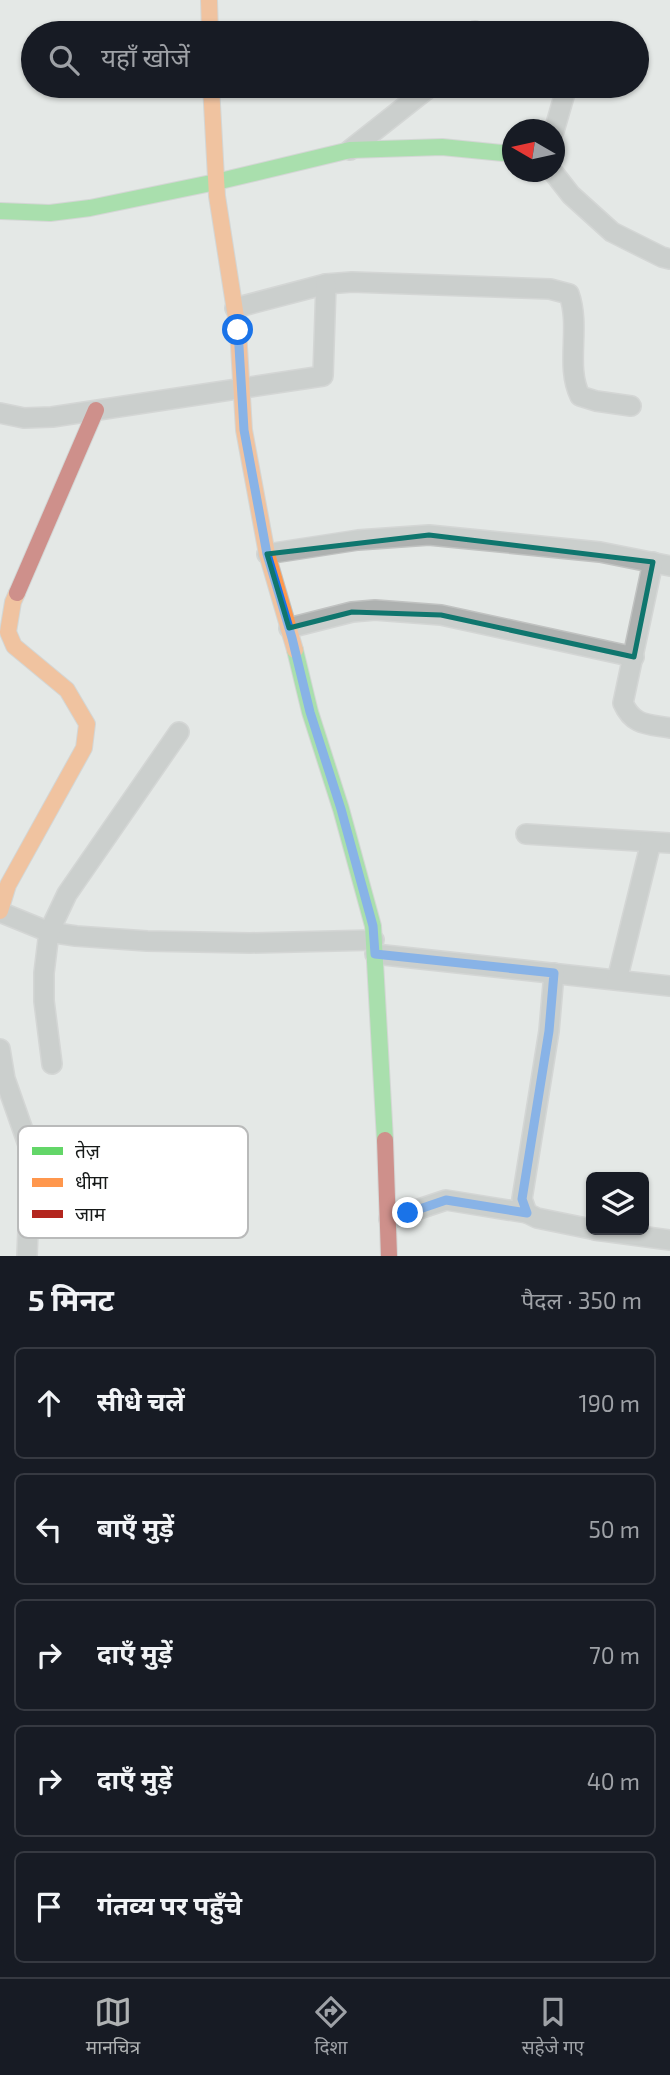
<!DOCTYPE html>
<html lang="hi">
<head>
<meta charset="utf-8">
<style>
	:root { --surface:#171b24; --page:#20242c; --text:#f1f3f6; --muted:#9ea1a6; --line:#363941; --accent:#afb2b3 }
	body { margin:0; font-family:"Exo 2","Noto Sans Devanagari",sans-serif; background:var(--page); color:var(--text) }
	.controls { position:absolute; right:21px; bottom:21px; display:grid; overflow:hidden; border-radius:10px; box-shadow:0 2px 5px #0004 }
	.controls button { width:63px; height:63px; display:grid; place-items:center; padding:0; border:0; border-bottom:2px solid var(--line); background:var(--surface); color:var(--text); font:35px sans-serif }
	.compass { position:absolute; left:502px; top:119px; width:63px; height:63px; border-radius:50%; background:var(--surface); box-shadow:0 2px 5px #0004; rotate:279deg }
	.stop { position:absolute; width:21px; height:21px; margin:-16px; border:5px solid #1a73e8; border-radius:50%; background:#fff }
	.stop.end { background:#1a73e8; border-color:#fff; box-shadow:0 2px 7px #0008 }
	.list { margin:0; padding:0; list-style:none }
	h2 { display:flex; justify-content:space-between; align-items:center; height:91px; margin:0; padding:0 28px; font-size:30px }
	h2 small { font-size:23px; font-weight:400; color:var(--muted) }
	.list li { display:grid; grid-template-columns:46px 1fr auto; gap:21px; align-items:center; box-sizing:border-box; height:112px; margin:0 14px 14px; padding:0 14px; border:2px solid var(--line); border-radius:10px }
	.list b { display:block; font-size:26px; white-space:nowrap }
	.list em { font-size:23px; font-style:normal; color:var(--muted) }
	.icon { flex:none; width:38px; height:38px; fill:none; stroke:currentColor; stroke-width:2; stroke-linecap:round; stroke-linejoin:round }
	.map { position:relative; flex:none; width:670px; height:1256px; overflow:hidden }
	.search { position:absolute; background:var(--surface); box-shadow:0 2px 5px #0004; left:21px; right:21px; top:21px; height:77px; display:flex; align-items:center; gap:18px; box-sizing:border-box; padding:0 24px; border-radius:38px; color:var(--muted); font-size:26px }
	.sheet { height:721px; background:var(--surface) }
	nav { display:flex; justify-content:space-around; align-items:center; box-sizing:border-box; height:98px; border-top:2px solid var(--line); background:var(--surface); font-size:19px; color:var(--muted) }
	nav a { display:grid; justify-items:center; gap:4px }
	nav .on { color:var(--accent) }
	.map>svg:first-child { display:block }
</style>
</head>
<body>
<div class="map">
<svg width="670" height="1256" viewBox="0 0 670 1256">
	<rect width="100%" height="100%" fill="#e4e8e6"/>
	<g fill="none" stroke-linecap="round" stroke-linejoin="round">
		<g stroke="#c0c2c1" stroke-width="22">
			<g id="street">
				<path d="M474,33L475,31"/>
				<path d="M554,131L567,86"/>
				<path d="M350,150L431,86"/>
				<path d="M553,172L571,195L612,232L662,257L670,259"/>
				<path d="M235,308L326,284L352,282L550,289L569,294C581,328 565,365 580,396L596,401L631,406"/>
				<path d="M0,413L24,418L52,417L323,376L326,284"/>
				<path d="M267,554L358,540L429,535L600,552L670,566"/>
				<path d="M653,562L623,703C633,726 648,724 670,728"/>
				<path d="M289,628L352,612L375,610L441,615L634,657"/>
				<path d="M526,834L670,843"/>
				<path d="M0,912L49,932L76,936L147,941L250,943L374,940"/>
				<path d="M375,954L670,986"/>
				<path d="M554,973L549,1031L522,1199L527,1213L537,1218L591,1229"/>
				<path d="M617,980L651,842"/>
				<path d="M0,1049L5,1079L31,1153L27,1256"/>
				<path d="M52,1064L44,1001V973L49,932L67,894L179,732"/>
				<path d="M389,1219L446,1200L527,1213"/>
				<path d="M595,1230L670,1240"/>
			</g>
		</g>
		<g stroke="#c0c2c1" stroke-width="18">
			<g id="fast">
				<path d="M0,211L50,213L90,208L216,182L350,150L442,147L512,154"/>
				<path d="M295,650L310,712L341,809L373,926L385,1140"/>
			</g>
		</g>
		<g stroke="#c0c2c1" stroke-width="18">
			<g id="slow">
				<path d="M209,0L210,33"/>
				<path d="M211,86L217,196L238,330L244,430L267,554L295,650"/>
				<path d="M0,911L8,885L84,748L87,724L67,690L14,646L8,632L13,602L17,593"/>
			</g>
		</g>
		<g stroke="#c0c2c1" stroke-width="18">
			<g id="jam">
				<path d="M17,593L96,410"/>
				<path d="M385,1140L389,1256"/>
			</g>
		</g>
		<use href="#street" stroke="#aeb1b0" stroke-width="19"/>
		<use href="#fast" stroke="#63d668" stroke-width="16"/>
		<use href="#slow" stroke="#ff974d" stroke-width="16"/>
		<use href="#jam" stroke="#b3261e" stroke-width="16"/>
	</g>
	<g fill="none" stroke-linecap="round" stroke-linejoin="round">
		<path stroke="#1a73e8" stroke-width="9" d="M238,330L244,430L267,554L292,638L310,712L341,809L373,926L375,954L554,973L549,1031L522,1199L527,1213L446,1200L408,1213"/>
	</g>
	<path d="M0 0H670V1256H0ZM429,535L653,562L634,657L441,615L352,612L289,628L267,554Z" fill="#e4e8e6" fill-opacity=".55" fill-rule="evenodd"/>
	<path fill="none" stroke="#0f766e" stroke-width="5" stroke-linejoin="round" d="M429,535L653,562L634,657L441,615L352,612L289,628L267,554Z"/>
	<rect x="18" y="1126" width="230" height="112" rx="10" fill="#fff" stroke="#b9baba" stroke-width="2"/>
	<rect x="32" y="1147" width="31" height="8" fill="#63d668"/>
	<rect x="32" y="1178" width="31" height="9" fill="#ff974d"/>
	<rect x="32" y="1210" width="31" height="8" fill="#b3261e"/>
	<g font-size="19" fill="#171a19">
		<text x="75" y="1158">तेज़</text>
		<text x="75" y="1189">धीमा</text>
		<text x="75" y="1221">जाम</text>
	</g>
</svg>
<div class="controls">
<button><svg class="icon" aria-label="layers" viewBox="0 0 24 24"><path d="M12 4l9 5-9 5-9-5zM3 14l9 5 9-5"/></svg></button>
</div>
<svg class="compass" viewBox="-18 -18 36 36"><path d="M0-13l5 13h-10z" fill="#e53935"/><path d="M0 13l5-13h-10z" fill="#9ea1a6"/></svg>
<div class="stop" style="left:238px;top:330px"></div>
<div class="stop end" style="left:408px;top:1213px"></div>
<div class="search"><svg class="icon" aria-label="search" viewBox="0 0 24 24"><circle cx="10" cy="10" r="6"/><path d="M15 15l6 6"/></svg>यहाँ खोजें</div>
</div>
<section class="sheet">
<h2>5 मिनट<small>पैदल · 350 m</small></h2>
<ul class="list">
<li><svg class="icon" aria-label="ahead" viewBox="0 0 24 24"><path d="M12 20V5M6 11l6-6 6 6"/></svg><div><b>सीधे चलें</b></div><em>190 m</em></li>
<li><svg class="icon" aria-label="left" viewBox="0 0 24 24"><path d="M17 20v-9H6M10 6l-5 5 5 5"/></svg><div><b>बाएँ मुड़ें</b></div><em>50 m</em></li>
<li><svg class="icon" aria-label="right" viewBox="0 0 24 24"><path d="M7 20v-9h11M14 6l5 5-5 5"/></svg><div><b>दाएँ मुड़ें</b></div><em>70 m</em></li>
<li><svg class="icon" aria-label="right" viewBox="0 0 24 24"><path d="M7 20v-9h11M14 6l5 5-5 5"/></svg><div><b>दाएँ मुड़ें</b></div><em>40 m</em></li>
<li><svg class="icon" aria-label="arrive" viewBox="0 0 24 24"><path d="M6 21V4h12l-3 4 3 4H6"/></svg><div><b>गंतव्य पर पहुँचे</b></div></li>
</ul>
</section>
<nav>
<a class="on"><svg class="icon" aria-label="map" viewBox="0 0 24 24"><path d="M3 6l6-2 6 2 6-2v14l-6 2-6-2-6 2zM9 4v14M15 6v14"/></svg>मानचित्र</a>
<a><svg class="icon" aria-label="directions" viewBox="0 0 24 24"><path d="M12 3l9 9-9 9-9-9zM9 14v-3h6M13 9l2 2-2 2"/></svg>दिशा</a>
<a><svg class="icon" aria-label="saved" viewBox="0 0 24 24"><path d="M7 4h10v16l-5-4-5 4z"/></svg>सहेजे गए</a>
</nav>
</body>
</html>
